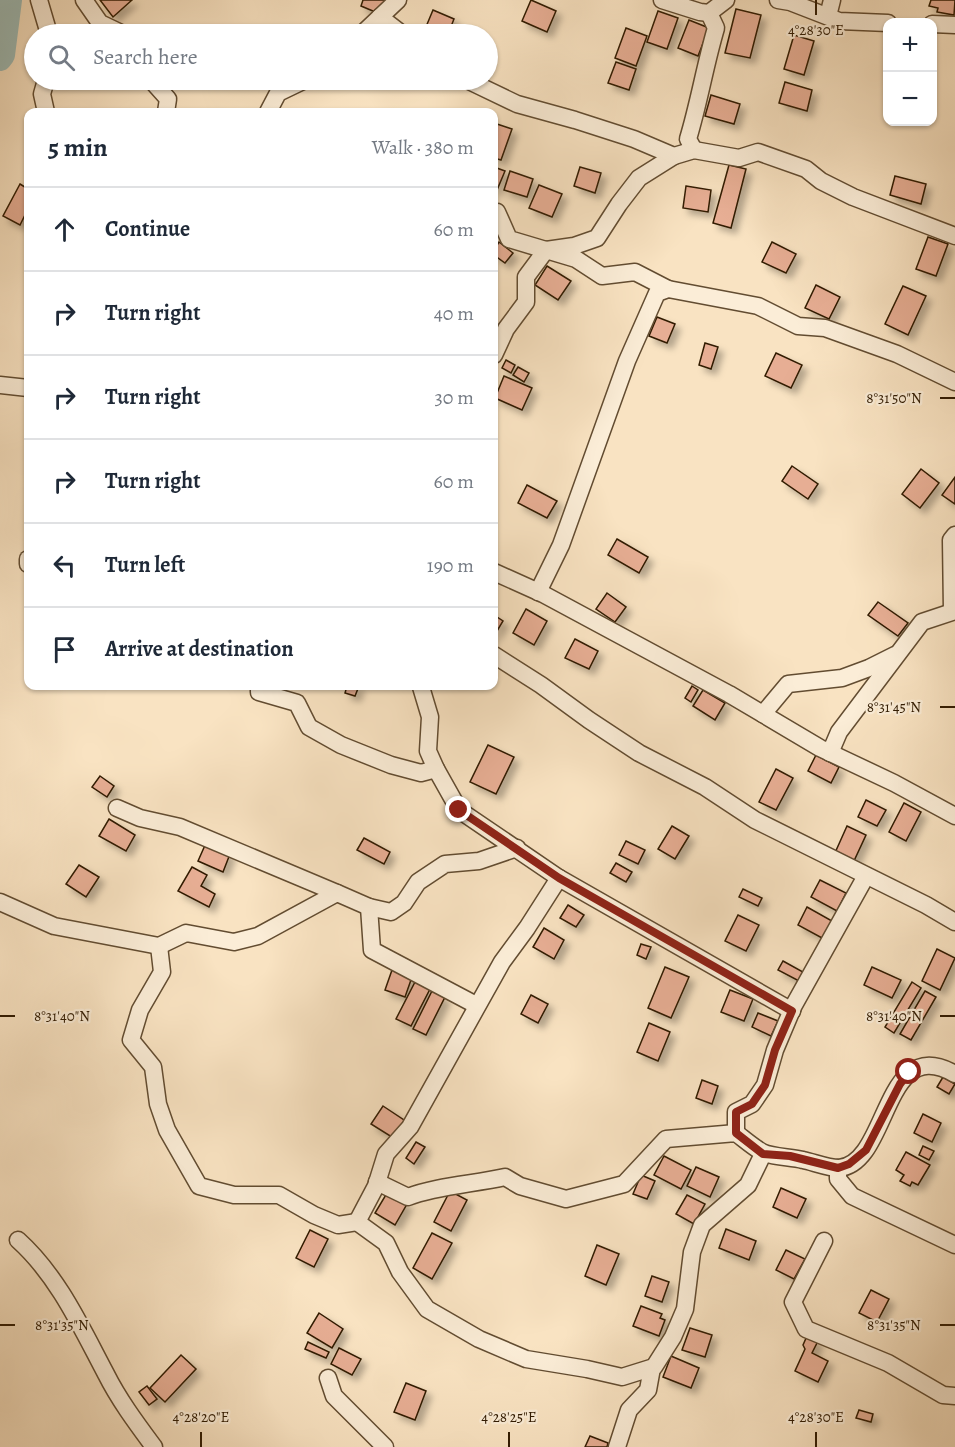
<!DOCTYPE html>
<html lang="en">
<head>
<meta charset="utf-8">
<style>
	:root { --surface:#fff; --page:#f6f6f7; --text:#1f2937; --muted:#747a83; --line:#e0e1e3 }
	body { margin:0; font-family:Alegreya,serif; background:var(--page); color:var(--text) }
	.controls { position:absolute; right:18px; top:18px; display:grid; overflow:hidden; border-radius:12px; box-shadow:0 2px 4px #0004 }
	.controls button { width:54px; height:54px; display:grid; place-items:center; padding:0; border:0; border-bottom:2px solid var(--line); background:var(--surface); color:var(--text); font:30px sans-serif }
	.stop { position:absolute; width:18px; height:18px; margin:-14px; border:4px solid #8f2418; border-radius:50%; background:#fff }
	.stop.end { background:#8f2418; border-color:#fff; box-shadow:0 2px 6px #0008 }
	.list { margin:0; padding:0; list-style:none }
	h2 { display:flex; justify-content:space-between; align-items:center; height:78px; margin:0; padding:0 24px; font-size:26px }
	h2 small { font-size:20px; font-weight:400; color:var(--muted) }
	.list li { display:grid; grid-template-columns:39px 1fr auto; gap:18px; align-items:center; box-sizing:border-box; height:84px; padding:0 24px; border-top:2px solid var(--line) }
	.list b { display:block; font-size:22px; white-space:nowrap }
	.list em { font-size:20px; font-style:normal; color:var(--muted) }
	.icon { flex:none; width:33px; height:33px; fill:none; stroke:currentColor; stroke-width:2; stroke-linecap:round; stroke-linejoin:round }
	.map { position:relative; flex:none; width:955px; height:1447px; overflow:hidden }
	.search { position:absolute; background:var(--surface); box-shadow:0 2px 4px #0004; left:24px; top:24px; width:474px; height:66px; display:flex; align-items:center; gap:15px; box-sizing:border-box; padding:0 21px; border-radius:33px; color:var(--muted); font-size:22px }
	.panel { position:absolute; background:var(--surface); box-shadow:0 2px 4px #0004; left:24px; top:108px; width:474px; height:582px; border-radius:12px }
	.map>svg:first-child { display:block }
</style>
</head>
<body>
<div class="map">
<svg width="955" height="1447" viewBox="0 0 955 1447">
	<defs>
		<filter id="shadow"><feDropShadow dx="5.5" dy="5.5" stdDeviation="3" flood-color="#0004"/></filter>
	</defs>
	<rect width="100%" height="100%" fill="#f9e3c2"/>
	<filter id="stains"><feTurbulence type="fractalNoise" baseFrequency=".00333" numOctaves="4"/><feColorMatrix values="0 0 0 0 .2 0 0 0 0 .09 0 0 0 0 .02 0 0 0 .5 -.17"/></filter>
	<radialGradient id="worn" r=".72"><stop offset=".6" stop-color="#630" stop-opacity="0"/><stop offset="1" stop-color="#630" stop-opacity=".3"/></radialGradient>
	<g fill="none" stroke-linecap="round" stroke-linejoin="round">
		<path stroke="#9ebdb8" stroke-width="24" d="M0,59L3,55L10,0"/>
	</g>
	<g fill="#e7ae94" stroke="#301a01" stroke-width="1.5" filter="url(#shadow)">
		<path d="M100,0H132L113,17Z"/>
		<path d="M363,0H385L380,14L361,6Z"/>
		<path d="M531,0L556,11L547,32L522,21Z"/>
		<path d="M931,0H955L954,15L937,12L938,8L929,6Z"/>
		<path d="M736,9L761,15L750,58L725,53Z"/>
		<path d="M433,10L454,19L448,34H423Z"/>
		<path d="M658,11L678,18L667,49L647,42Z"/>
		<path d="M689,20L709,28L698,56L678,48Z"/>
		<path d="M626,28L647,36L636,66L615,58Z"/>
		<path d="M794,35L814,41L804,75L784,69Z"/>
		<path d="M616,62L636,69L629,90L608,83Z"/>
		<path d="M785,82L812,90L807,111L779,103Z"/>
		<path d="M711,95L740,104L734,124L705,116Z"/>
		<path d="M494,123L512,129L501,160L494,158Z"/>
		<path d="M729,165L746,169L731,228L713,223Z"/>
		<path d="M494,167L505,171L497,190L494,189Z"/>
		<path d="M580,167L601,173L595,193L574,186Z"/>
		<path d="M510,171L533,179L527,197L504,190Z"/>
		<path d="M895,176L926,184L921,204L890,195Z"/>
		<path d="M20,184L28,189V209L20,225L3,216Z"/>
		<path d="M539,185L562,194L552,217L529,208Z"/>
		<path d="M686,186L711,190L708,212L683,208Z"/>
		<path d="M928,237L948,244L936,276L916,269Z"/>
		<path d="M499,242L513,253L505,263L494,255V250Z"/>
		<path d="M772,242L796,254L786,273L762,262Z"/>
		<path d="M547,266L571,281L558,300L535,285Z"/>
		<path d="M816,285L840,297L829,319L805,308Z"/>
		<path d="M903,286L926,296L908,335L885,324Z"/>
		<path d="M657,317L675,324L667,343L649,336Z"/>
		<path d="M705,343L718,347L711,369L699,365Z"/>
		<path d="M776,353L802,365L791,388L765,376Z"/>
		<path d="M506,360L515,365L511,373L502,368Z"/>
		<path d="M518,367L529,373L524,382L513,375Z"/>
		<path d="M504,376L532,388L522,410L495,398Z"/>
		<path d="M792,466L818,484L808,499L782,481Z"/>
		<path d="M921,469L939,483L920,508L902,494Z"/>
		<path d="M955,477V504L942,495Z"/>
		<path d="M527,485L557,501L547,518L518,503Z"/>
		<path d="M617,539L648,557L639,573L608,555Z"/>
		<path d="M607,593L626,607L615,622L596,609Z"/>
		<path d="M878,602L908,623L898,636L868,615Z"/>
		<path d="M526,609L547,621L534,645L513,633Z"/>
		<path d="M494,615L503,621L494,636Z"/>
		<path d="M575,639L598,651L589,669L565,658Z"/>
		<path d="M347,686H359L355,696L345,693Z"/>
		<path d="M692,686L698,690L691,702L685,698Z"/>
		<path d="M703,690L725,703L715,720L693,706Z"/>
		<path d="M488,745L514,757L496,794L470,782Z"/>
		<path d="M816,755L839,767L831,783L808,771Z"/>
		<path d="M776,769L793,778L776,810L759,802Z"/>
		<path d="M100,776L114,786L107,797L92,787Z"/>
		<path d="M866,800L886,810L877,826L858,817Z"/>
		<path d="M904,803L921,812L906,841L889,832Z"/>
		<path d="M109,819L135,835L126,851L99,836Z"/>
		<path d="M672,826L689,836L675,859L658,849Z"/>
		<path d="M847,826L866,835L853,863L834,855Z"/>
		<path d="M364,838L390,852L384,864L357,850Z"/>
		<path d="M626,841L645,850L638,864L619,855Z"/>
		<path d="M206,843L230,854L223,872L198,861Z"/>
		<path d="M616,863L632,872L626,882L610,873Z"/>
		<path d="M79,865L99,877L86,897L66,884Z"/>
		<path d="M192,867L207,875L201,886L215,894L209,907L178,891Z"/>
		<path d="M820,880L846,893L837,911L811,897Z"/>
		<path d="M743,889L762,898L758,906L739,897Z"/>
		<path d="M568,905L584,915L576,927L560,918Z"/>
		<path d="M807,907L832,921L822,938L798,925Z"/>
		<path d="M738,915L759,925L746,951L725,941Z"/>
		<path d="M544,928L564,940L554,959L533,947Z"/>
		<path d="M641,944L651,947L646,959L637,955Z"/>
		<path d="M937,949L955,958L940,990L922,981Z"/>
		<path d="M783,961L803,972L799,981L778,970Z"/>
		<path d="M665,967L689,977L671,1018L648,1008Z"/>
		<path d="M872,967L901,980L892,998L864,985Z"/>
		<path d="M392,970L412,977L405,997L385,990Z"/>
		<path d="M415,982L430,989L411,1026L396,1019Z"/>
		<path d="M912,982L921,988L894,1033L885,1027Z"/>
		<path d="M730,990L753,999L744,1021L721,1012Z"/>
		<path d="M432,991L445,997L426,1035L413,1029Z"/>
		<path d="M925,991L936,997L911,1040L900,1034Z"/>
		<path d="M531,995L548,1004L538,1023L521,1014Z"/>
		<path d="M758,1013L778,1021L771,1036L752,1027Z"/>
		<path d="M649,1023L670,1032L658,1061L637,1052Z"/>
		<path d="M943,1077L955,1084L949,1094L937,1087Z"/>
		<path d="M702,1080L718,1086L712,1104L696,1098Z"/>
		<path d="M383,1106L407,1122L395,1139L371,1124Z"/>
		<path d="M923,1114L941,1123L932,1142L914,1133Z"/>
		<path d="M416,1142L425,1147L414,1164L406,1158Z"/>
		<path d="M923,1146L934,1151L929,1160L919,1155Z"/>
		<path d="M906,1152L930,1165L918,1185L912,1182L910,1186L900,1181L904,1175L896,1170Z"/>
		<path d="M664,1156L691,1170L681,1189L654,1175Z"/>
		<path d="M696,1167L719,1177L710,1197L687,1186Z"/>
		<path d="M641,1175L655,1181L647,1199L633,1194Z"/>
		<path d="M781,1188L806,1199L797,1218L773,1207Z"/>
		<path d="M450,1191L467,1200L451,1231L434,1222Z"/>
		<path d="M387,1193L407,1204L395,1225L375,1213Z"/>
		<path d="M687,1195L705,1204L694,1224L676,1214Z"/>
		<path d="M726,1229L756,1241L749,1260L719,1248Z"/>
		<path d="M310,1230L328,1239L314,1267L296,1258Z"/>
		<path d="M432,1233L452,1243L432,1279L413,1268Z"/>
		<path d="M597,1245L619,1254L606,1285L585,1276Z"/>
		<path d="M786,1250L805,1259L794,1279L776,1270Z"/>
		<path d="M652,1276L669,1282L662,1302L645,1296Z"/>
		<path d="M871,1290L889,1299L877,1322L859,1313Z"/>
		<path d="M641,1306L662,1314L660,1318L665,1320L659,1336L633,1326Z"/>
		<path d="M319,1313L343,1329L332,1348L307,1333Z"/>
		<path d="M690,1328L712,1335L705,1357L682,1350Z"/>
		<path d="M807,1336L818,1341L812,1353L828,1361L818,1382L795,1371L805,1349L803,1345Z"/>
		<path d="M308,1342L329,1352L326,1358L305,1349Z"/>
		<path d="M339,1348L361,1359L352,1375L331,1364Z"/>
		<path d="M181,1355L196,1369L165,1402L150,1388Z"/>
		<path d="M671,1356L699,1368L691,1388L663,1377Z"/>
		<path d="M406,1383L426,1391L415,1420L394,1412Z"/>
		<path d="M147,1386L157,1399L149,1405L139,1392Z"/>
		<path d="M859,1410L873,1414L871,1422L856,1418Z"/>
		<path d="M590,1436L608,1443L607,1447H585Z"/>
	</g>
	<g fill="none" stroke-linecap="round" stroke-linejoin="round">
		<g stroke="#624c31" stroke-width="19">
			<g id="minor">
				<path d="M39,0L49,34"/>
				<path d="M84,0L100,23L123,34"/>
				<path d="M662,0L700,12L709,13L726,0"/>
				<path d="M778,0L790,2L839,21L888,23"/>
				<path d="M828,16L832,0"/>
				<path d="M380,17L402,34"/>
				<path d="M932,24L955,25"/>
				<path d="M362,34L398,0"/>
				<path d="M151,80L168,99L166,112"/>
				<path d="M467,80L517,104L575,120L634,139L674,156L694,150L739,158L758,152L806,169L821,181L853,197L955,236"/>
				<path d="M46,112L42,94L46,80"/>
				<path d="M268,112L278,93L305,80"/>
				<path d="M694,150L688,139C699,103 705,65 716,28L709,13"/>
				<path d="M494,212H497L509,239L576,259L602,276L635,272L668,289"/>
				<path d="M494,355L506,329L526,302V277L546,250L574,246L597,238L619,204L639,178L674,156"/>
				<path d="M0,385L28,388"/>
				<path d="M28,559V564"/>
				<path d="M494,572L543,594L729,694L820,748L894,783L955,816"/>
				<path d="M538,592L561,545L627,361L657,293L668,289L758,306L798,326L825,328L897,354L955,382"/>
				<path d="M952,611L951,540L955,535"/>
				<path d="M494,655L541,685L589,720L639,753L705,787L755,820L926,905L955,922"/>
				<path d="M259,686V692L297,703L309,727L341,745L391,765L421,773L436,769"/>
				<path d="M421,687L430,717L428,751L436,769L459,810L559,878L792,1011"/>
				<path d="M763,714L788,684L842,678L869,668L895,655"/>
				<path d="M830,753L839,732L922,622L955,611"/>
				<path d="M117,808L140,818L180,827L337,893"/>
				<path d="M559,878L527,928L502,962L410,1127L386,1154L376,1186L357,1222L386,1243L400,1272L427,1309L479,1339L526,1359L587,1369L622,1377L654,1367L673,1337L685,1309L692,1252L702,1225L748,1185L763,1154"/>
				<path d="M0,902L54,926L159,946L186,933L234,942L258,936L337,893L369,907L391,912L404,903L418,882L445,864L479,861L517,848"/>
				<path d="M369,907L372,950L476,1005"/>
				<path d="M159,946L162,972L140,1010L131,1040L153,1067L158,1104L167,1130L199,1186L234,1195H279L314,1215L338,1225L357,1222"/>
				<path d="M736,1133V1112L752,1104L765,1085L775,1050L794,1005L866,876"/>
				<path d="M838,1168V1179L852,1196L955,1245"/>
				<path d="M377,1182L408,1197C436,1186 474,1184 505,1177L520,1186L566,1199L624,1184L666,1139L736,1133C744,1139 753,1147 762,1152C771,1157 792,1157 803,1160C813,1162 828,1168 839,1168C890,1164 882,1032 955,1074"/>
				<path d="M18,1240C58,1276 81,1327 106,1374C119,1400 137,1424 154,1447"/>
				<path d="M824,1241L793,1302L806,1329L888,1363L943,1395L955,1396"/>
				<path d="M328,1378L334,1396L385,1447"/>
				<path d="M617,1447L629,1410L648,1390L652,1368"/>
			</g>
		</g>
		<use href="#minor" stroke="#fbedd7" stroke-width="16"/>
	</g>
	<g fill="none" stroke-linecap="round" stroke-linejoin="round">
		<path stroke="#8f2418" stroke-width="8" d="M459,810L559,878L792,1011L775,1050L765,1085L752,1104L736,1112V1133L763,1154L790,1156L838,1168L849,1164L866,1150L900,1084L909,1072"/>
	</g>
	<path fill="none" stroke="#301a01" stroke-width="2" d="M816,0V15M940,398H955M940,707H955M0,1016H15M940,1016H955M0,1325H15M940,1325H955M201,1432V1447M509,1432V1447M816,1432V1447"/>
	<g font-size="15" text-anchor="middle" fill="#301a01" stroke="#fbedd7" stroke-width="4.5" stroke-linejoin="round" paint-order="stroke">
		<text x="816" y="35">4°28'30"E</text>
		<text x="894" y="403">8°31'50"N</text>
		<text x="894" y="712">8°31'45"N</text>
		<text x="62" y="1021">8°31'40"N</text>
		<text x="894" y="1021">8°31'40"N</text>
		<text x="62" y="1330">8°31'35"N</text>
		<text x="894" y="1330">8°31'35"N</text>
		<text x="201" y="1422">4°28'20"E</text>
		<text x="509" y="1422">4°28'25"E</text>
		<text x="816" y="1422">4°28'30"E</text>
	</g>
	<rect width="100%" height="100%" filter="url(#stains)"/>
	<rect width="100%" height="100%" fill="url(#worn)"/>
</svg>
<div class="controls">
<button>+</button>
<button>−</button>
</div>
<div class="stop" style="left:909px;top:1072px"></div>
<div class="stop end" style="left:459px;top:810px"></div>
<div class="search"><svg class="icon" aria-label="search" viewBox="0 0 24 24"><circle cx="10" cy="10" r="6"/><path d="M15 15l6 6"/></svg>Search here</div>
<section class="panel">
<h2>5 min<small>Walk · 380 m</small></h2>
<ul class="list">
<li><svg class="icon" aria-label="ahead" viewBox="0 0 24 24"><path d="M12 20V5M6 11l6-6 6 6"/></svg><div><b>Continue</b></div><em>60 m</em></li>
<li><svg class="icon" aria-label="right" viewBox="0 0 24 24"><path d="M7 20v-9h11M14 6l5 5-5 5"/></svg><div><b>Turn right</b></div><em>40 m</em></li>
<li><svg class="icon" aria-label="right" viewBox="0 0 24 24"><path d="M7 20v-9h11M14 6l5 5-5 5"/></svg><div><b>Turn right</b></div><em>30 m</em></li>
<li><svg class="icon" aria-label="right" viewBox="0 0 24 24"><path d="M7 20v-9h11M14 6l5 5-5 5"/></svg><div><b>Turn right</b></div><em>60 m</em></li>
<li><svg class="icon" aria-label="left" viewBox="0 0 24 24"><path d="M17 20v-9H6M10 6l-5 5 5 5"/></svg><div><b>Turn left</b></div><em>190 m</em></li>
<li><svg class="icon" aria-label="arrive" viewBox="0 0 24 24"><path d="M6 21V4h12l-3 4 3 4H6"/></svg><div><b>Arrive at destination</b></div></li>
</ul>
</section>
</div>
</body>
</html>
